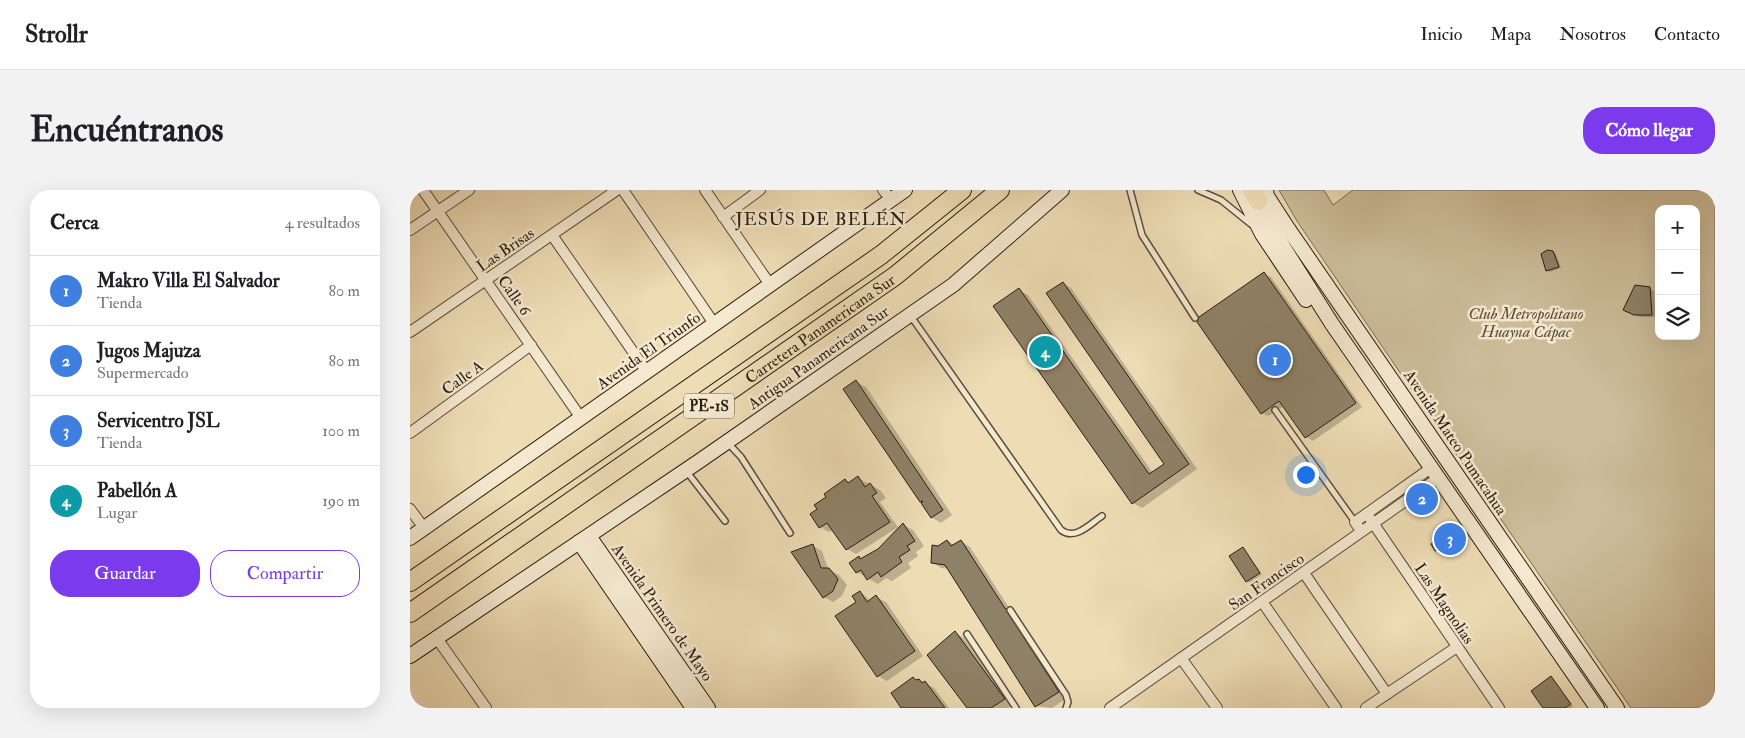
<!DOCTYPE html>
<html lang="es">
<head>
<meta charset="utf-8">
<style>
	:root { --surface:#fff; --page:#f2f2f2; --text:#202124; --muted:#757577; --line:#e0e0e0; --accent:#7c3aed }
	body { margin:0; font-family:"IM FELL Double Pica",serif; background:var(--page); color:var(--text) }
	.controls { position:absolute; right:15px; top:15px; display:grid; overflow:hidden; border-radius:10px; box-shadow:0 5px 20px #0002 }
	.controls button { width:45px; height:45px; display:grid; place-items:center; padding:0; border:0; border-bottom:1px solid var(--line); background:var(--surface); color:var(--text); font:25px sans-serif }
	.you { position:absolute; left:895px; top:284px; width:18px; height:18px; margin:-12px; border:4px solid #fff; border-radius:50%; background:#1a73e8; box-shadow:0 0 0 8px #1a73e833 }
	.badge { display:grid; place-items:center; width:32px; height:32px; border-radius:50%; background:var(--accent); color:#fff; font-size:16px; font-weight:700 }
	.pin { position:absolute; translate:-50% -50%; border:2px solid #fff; box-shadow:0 1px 5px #0006 }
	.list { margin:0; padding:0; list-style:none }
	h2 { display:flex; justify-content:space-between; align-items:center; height:65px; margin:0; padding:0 20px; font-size:21px }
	h2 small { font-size:16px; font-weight:400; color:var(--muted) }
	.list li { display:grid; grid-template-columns:32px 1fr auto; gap:15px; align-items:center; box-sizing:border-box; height:70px; padding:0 20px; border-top:1px solid var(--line) }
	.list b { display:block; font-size:19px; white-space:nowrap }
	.list p { margin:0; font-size:16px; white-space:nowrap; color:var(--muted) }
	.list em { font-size:16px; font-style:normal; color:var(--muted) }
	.actions { display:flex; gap:10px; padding:15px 20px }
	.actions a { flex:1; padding:11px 0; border:1px solid var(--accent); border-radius:20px; text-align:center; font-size:18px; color:var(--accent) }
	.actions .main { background:var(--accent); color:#fff }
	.icon { flex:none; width:28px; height:28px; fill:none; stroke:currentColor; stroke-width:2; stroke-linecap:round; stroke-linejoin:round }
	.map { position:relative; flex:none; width:1305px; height:518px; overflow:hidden; border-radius:20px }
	header { display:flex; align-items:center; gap:30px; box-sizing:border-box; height:70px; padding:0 25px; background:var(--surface); border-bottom:1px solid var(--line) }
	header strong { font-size:24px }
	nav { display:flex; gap:28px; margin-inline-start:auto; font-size:18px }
	.intro { display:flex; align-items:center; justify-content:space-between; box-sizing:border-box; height:120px; padding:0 30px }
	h1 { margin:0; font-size:35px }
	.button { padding:12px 22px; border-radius:20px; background:var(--accent); color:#fff; font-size:18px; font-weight:700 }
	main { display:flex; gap:30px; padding:0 30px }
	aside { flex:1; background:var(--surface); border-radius:20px; box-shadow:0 5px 20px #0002 }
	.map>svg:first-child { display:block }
</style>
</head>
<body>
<header>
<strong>Strollr</strong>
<nav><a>Inicio</a><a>Mapa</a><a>Nosotros</a><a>Contacto</a></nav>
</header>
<div class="intro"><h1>Encuéntranos</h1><a class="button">Cómo llegar</a></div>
<main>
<aside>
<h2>Cerca<small>4 resultados</small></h2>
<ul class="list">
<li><span class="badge" style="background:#3f7fe0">1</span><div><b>Makro Villa El Salvador</b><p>Tienda</p></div><em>80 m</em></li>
<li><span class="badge" style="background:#3f7fe0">2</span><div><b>Jugos Majuza</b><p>Supermercado</p></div><em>80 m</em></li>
<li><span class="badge" style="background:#3f7fe0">3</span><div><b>Servicentro JSL</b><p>Tienda</p></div><em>100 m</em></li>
<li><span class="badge" style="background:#0f9aa8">4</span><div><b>Pabellón A</b><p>Lugar</p></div><em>190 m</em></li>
</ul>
<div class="actions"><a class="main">Guardar</a><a>Compartir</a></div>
</aside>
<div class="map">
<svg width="1305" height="518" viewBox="0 0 1305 518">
	<rect width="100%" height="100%" fill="#eedcb5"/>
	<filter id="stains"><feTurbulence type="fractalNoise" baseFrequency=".004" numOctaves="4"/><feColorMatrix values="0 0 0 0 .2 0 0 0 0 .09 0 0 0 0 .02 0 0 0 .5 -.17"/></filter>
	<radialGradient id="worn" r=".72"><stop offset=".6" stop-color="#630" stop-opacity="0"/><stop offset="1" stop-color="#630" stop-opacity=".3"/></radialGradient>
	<path fill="#ccbc99" stroke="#7a6d56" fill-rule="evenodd" d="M869,0H914L923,15L943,0H1305V518H1221L980,168L887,31ZM1249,19H1286V146H1249Z"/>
	<g fill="#0003">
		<path d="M1143,62L1146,64L1151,78L1140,82L1137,80Z"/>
		<path d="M854,84L861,87L952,217L903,251L896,247L874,216L858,226L852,223Z"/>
		<path d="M653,93L661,98L787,279L732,318L723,313L609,100L618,105L743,283L756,275Z"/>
		<path d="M1239,98L1244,101L1246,127H1230L1219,122Z"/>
		<path d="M446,192L456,197L542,325L531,333L521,327L511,311Z"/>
		<path d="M448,288L470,300L476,308L470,312L488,337L446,364L437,359L423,340L419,342L410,337L409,319L417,307L435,291L440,294Z"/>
		<path d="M1017,305L1024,312L1014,320L1007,313Z"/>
		<path d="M493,335L503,340L514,356L506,362L508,366L498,373L501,378L482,391L476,388L468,394L447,382L449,367L452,369L468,360Z"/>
		<path d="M1043,340L1052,351L1034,363L1026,360Z"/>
		<path d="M538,351L544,355L551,351L560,357L657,508L642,518L626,516L539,379L531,378L522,372L529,357Z"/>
		<path d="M403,356L412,361L418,379L429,385L437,395L432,406L423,412L414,407Z"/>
		<path d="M833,359L852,384L840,393L837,391Z"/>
		<path d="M450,402L461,411L466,407L476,412L513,466L477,491L468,486L448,412Z"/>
		<path d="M545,443L554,448L604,515L598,518H559Z"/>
		<path d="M1141,488L1163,516L1162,518H1135Z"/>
		<path d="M509,490L524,498L539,518H493Z"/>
	</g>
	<g fill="#8f8167" stroke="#281e12">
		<path d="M1137,60L1143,61L1149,77L1136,81L1131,64Z"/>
		<path d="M854,82L946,213L895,248L869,211L851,224L787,132L789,127Z"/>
		<path d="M653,92L779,274L722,314L583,116L609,98L739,284L754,274L636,103Z"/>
		<path d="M1225,95L1240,97L1242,125H1224L1213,120Z"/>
		<path d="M446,190L533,320L521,328L511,313L513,311L510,312L433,199Z"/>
		<path d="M448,286L455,297L460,293L467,303L462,306L480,332L436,360L417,333L409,338L400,324L407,319L404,315L416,307L414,304L435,289L438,293Z"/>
		<path d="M493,333L505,351L497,356L500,360L489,367L492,372L471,387L468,382L457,390L451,380L446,383L439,373L449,366L450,369L468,359Z"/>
		<path d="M1043,339L1050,349L1030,363L1028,360L1025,361L1021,354Z"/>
		<path d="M537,350L541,356L551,350L649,502L625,517L535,375L521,373L522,355L528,356Z"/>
		<path d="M403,354L411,378H419L428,389L423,401L413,408L381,362Z"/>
		<path d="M833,357L850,383L836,392L819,366Z"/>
		<path d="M450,401L457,412L466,405L505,461L467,487L425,426L446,412L442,406Z"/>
		<path d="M545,441L595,509L581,518H557L517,465Z"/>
		<path d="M1141,486L1161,514L1155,518H1133L1121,501Z"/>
		<path d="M503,487L506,490L509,489L512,493L515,491L535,518H491L481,503Z"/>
	</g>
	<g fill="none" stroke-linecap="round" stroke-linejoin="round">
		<g stroke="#5a4e3b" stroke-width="8">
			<g id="lane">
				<path d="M720,0L732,45L785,128"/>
				<path d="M788,0L811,10L842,35"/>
				<path d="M500,125L651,340C665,351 680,334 692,326"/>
				<path d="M865,220L945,332"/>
				<path d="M318,253L331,267L380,343"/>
				<path d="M277,282L315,331"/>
				<path d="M600,420L656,505L658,512L656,518"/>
				<path d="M557,444L606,518"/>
			</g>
		</g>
		<g stroke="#5a4e3b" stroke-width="12">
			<g id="street">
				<path d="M13,0L171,228"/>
				<path d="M213,0L305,135"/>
				<path d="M295,0L361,96"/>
				<path d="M473,0L482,10"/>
				<path d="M313,27L350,0"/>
				<path d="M0,40L59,0"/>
				<path d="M142,45L237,182"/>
				<path d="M0,142L207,0"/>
				<path d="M0,243L121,155"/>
				<path d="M0,319L14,338"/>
				<path d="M957,324L1089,518"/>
				<path d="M951,341L945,332L1021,278"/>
				<path d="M894,383L977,504"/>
				<path d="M853,413L926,518"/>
				<path d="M26,447L76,518"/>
				<path d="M771,468L807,518"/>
				<path d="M700,518L1028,288"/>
				<path d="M956,518L1047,457"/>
			</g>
		</g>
		<g stroke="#281e12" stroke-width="16">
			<g id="secondary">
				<path d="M830,0L852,44L896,110"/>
				<path d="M856,0L857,6L877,37L1207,518"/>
				<path d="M848,11L874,58L922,134L1187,518"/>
				<path d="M179,346L298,518"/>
				<path d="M0,348L495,0"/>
				<path d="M169,352L283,518"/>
				<path d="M0,466L288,272L543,95L652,0"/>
			</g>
		</g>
		<g stroke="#281e12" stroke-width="20">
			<g id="highway">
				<path d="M842,0L848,11"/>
				<path d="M0,392L471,65L552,0"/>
				<path id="s1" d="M0,423L485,86L590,0"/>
			</g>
		</g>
		<use href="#lane" stroke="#f4e8cf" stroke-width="5"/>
		<use href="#street" stroke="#f4e8cf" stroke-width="10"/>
		<use href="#secondary" stroke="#f4e8cf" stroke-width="14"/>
		<use href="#highway" stroke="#eedcb5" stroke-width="18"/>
	</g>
	<g text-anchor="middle" stroke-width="5" stroke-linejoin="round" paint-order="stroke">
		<rect fill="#f4e8cf" stroke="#655b4b" stroke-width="1" x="274" y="203.5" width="50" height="25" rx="4"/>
		<g font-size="15" font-weight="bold" fill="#281e12">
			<text x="299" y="221">PE-1S</text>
		</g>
		<g font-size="16" fill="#281e12" stroke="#f4e8cf">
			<text transform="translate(95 59) rotate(-34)" y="6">Las Brisas</text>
			<text transform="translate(105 105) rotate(55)" y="6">Calle 6</text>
			<text dy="6" stroke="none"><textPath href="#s1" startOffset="499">Carretera Panamericana Sur</textPath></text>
			<text transform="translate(238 160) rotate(-35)" y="6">Avenida El Triunfo</text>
			<text transform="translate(408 167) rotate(-35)" y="6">Antigua Panamericana Sur</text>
			<text transform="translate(52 187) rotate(-36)" y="6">Calle A</text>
			<text transform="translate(1046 252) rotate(56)" y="6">Avenida Mateo Pumacahua</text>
			<text transform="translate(856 391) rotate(-35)" y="6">San Francisco</text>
			<text transform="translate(1035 413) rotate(56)" y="6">Las Magnolias</text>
			<text transform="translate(253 422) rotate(55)" y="6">Avenida Primero de Mayo</text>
		</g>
		<g font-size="16" font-style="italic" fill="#594d3a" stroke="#f4e8cf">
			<text x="1116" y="129">Club Metropolitano<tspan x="1116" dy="18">Huayna Cápac</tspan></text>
		</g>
		<g font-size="18" letter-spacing="1" fill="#281e12" stroke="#f4e8cf">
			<text x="411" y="35">JESÚS DE BELÉN</text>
		</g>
	</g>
	<rect width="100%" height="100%" filter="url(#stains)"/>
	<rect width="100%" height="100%" fill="url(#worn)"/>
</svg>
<div class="controls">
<button>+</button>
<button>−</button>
<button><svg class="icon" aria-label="layers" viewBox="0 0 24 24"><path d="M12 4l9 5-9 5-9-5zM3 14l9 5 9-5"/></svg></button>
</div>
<div class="you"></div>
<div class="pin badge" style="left:865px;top:170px;background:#3f7fe0">1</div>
<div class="pin badge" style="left:1012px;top:309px;background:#3f7fe0">2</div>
<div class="pin badge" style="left:1040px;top:349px;background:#3f7fe0">3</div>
<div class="pin badge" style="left:635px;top:162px;background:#0f9aa8">4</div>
</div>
</main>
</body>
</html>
